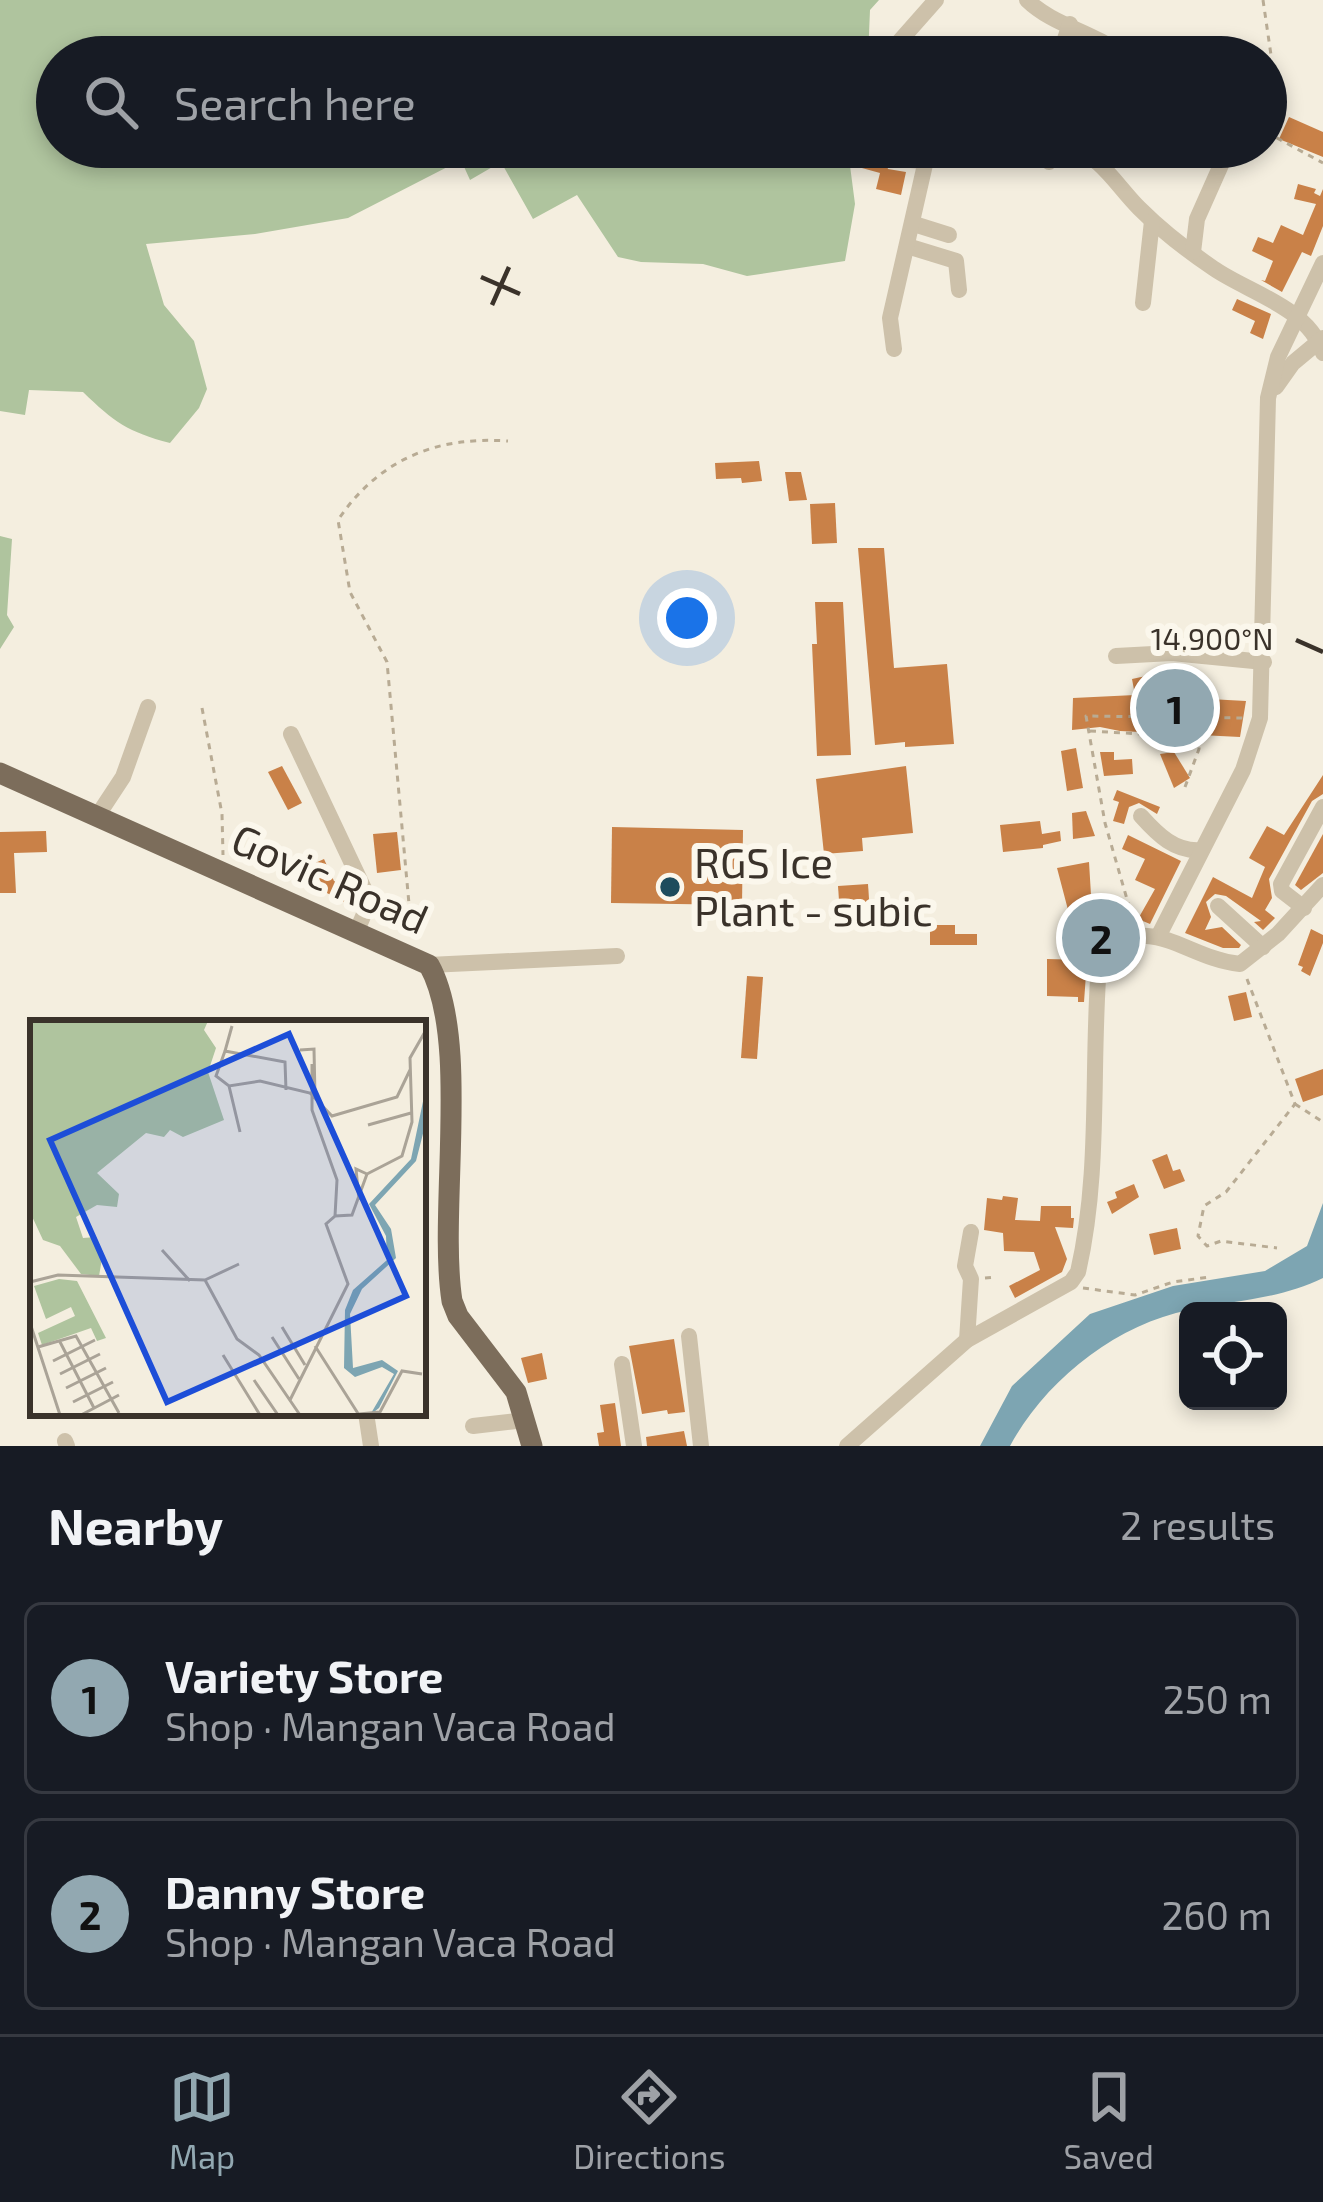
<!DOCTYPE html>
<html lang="en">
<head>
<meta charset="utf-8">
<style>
	:root { --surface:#171b24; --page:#20242c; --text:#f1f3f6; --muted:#9ea1a6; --line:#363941; --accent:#92a8b1 }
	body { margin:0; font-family:"Exo 2",sans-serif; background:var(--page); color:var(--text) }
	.controls { position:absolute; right:36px; bottom:36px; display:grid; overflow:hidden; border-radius:18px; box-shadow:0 6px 18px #0003 }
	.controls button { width:108px; height:108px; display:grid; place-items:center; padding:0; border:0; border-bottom:3px solid var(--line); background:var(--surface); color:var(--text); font:60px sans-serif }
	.you { position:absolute; left:687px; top:618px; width:42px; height:42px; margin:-30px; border:9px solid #fff; border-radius:50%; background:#1a73e8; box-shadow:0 0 0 18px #1a73e833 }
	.badge { display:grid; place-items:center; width:78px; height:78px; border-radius:50%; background:var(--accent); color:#111; font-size:39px; font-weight:700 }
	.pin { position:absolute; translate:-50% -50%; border:6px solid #fff; box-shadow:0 3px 12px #0006 }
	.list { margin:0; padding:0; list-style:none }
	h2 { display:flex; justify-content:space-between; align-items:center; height:156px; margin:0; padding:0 48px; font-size:51px }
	h2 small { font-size:39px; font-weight:400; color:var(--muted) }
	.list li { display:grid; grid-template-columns:78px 1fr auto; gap:36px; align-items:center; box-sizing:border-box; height:192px; margin:0 24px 24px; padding:0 24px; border:3px solid var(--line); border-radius:18px }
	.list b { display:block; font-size:45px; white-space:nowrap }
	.list p { margin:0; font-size:39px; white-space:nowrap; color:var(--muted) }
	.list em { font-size:39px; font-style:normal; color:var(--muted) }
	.icon { flex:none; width:66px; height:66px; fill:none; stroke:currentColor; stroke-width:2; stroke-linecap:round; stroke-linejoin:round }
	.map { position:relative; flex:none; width:1323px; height:1446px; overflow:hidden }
	.search { position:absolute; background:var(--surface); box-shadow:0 6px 18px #0003; left:36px; right:36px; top:36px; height:132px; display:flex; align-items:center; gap:30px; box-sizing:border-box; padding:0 42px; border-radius:66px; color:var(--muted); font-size:45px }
	.sheet { height:588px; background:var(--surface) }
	nav { display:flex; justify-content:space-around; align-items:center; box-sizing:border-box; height:168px; border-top:3px solid var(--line); background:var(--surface); font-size:33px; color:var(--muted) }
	nav a { display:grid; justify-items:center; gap:6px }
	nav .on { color:var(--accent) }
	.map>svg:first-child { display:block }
</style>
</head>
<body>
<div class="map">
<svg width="1323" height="1446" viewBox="0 0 1323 1446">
	<rect width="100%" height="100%" fill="#f4eedf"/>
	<g fill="#afc49e">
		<path d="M0,0H879L870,10L868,57H57V147H852L849,158L855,204L845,261L747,276L703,264L641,262L618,257L577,195L533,219L501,162L470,180L461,160L348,218L255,234L146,244L164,305L194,341L207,389L199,408L170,443C128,432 114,422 83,392L29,390L25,415L0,411Z"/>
		<path d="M0,536L12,539L7,615L14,627L0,649Z"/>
	</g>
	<path fill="#7da5b2" d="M1323,1203V1278C1281,1299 1235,1300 1189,1310C1115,1325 1046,1380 1010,1446H980L1012,1386L1090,1314L1173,1286L1265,1271L1307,1246Z"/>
	<g fill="#c98148">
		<path d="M1289,117L1323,132V157L1279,139Z"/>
		<path d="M880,147H892L884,157L888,169L906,172L901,195L876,189L880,173L851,165L855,153L878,160Z"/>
		<path d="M1298,184L1316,189L1314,193L1320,196L1323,189V226L1311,256L1302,252L1282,292L1261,280L1265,281L1273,261L1252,251L1258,237L1273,243L1281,225L1303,235L1316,204L1294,199Z"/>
		<path d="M1237,299L1271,314L1263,339L1250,333L1255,321L1232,310Z"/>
		<path d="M759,461L762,481L742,483L741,478L716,479L715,463Z"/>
		<path d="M785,472H801L807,500L789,501Z"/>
		<path d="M835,503L837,543L812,544L810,504Z"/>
		<path d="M858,548H884L894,668L947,664L954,744L905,747V742L875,745Z"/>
		<path d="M815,602H843L851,755L817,756L812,644H817Z"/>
		<path d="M1155,674L1154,696L1246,701L1240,737L1120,731L1100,727L1072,730L1073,698L1135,695L1132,679Z"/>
		<path d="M1076,748L1083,788L1067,791L1061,751Z"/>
		<path d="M1100,752H1114V760L1132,759L1133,774L1104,776Z"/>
		<path d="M1174,752L1190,778L1174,788L1160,754Z"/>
		<path d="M282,766L302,803L288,810L268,772Z"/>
		<path d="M906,766L913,833L862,838L863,851L824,854L816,779Z"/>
		<path d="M1323,775V794L1312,801L1269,879L1272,898L1265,910L1275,918L1263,930L1254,922L1261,921L1226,896L1215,894L1206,902L1211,917L1205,930L1222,927L1241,945L1239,948H1223L1185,933L1213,877L1252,898L1265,867L1249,858L1267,826L1284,835Z"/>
		<path d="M1117,790L1160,807L1157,814L1139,803L1129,807L1124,824L1113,821L1119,802L1113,800Z"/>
		<path d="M1086,811L1095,836L1073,839L1072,813Z"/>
		<path d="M1040,821L1042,834L1060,831L1061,841L1043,845V848L1003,852L1000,825Z"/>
		<path d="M612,827L743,830L742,905L611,903Z"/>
		<path d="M46,831L47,852L14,853L16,893H0V832Z"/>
		<path d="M397,832L401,870L377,873L373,834Z"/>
		<path d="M1323,834V873L1301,890L1295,885Z"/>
		<path d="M1128,835L1181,861L1150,924L1138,919L1155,889L1135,880L1145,859L1122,849Z"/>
		<path d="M324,859L334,881L350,889L352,894L348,904L325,892L313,864Z"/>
		<path d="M1089,862L1091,895L1086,896L1092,923L1107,920L1110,932L1100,937L1090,931L1063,928L1072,925L1057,868Z"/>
		<path d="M868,884L870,913L840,915L838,886Z"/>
		<path d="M930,925H955V934H977V945H930Z"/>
		<path d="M1311,929L1323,935V943L1310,976L1301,971L1303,967L1298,965Z"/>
		<path d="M1047,959L1087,960L1084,1002H1078V997L1047,996Z"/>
		<path d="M747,976L763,977L757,1059L741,1058Z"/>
		<path d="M1246,992L1252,1017L1234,1021L1228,996Z"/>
		<path d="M1323,1069V1095L1303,1102L1295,1079Z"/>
		<path d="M1167,1154L1173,1171L1180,1169L1185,1181L1164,1189L1152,1160Z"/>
		<path d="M1134,1184L1139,1197L1112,1214L1107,1202L1117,1198L1115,1192Z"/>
		<path d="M1003,1196L1018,1198L1015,1220L1040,1221L1041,1206H1071V1218H1074L1073,1228L1055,1227L1067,1259L1062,1272L1015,1298L1009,1286L1040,1270L1034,1252L1004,1251L1003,1233L984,1230L987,1198L1002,1200Z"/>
		<path d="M1177,1228L1181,1249L1154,1255L1149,1234Z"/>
		<path d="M674,1339L685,1412L668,1414L667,1410L642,1414L629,1346Z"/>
		<path d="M542,1353L547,1379L528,1383L521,1358Z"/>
		<path d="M615,1403L621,1446H599L597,1433L604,1432L600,1405Z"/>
		<path d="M684,1431L687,1446H647L646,1437Z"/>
	</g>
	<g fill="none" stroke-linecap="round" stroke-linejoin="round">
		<g stroke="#b8ab94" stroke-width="3" stroke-dasharray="6 6" stroke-linecap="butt">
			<path d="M1263,0L1271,55L1266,65"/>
			<path d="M1266,132L1323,163"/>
			<path d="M202,708L222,814L223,855"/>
			<path d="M1090,731L1141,734"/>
			<path d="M1185,787L1199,749L1201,719"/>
			<path d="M1133,920L1105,823L1086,716L1244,718"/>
			<path d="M412,937L387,662L350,592L338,520C379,459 437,436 508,441"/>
			<path d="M1247,979L1295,1104L1226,1192L1204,1206L1198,1236L1207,1246L1221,1241L1277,1248"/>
			<path d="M1295,1104L1323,1122"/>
			<path d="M985,1278L996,1277"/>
			<path d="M1083,1288L1135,1295L1173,1282L1210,1277"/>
		</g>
		<g stroke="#cdc1aa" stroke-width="16">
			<path d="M1027,0C1055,27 1094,31 1124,57"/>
			<path d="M896,57L898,43L936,0"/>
			<path d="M990,57L1008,49"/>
			<path d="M1059,57L1070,24"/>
			<path d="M1048,147L1049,162"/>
			<path d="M1070,147C1102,157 1116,185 1139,208C1161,230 1188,251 1213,268C1249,293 1308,307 1323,353"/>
			<path d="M896,159L925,161"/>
			<path d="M914,224L949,235"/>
			<path d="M907,246L956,261L959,290"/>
			<path d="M1193,252L1197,219L1229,147"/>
			<path d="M1143,303L1152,221"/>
			<path d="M894,349L890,318L929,147"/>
			<path d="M1276,387L1293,363L1323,338"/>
			<path d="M1116,656L1172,653L1264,662"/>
			<path d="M291,734L366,893L364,914L356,933"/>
			<path d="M1141,816C1158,835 1175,852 1201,850"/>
			<path d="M96,818L123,777L148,707"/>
			<path d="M1218,906L1263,947"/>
			<path d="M1304,908L1282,891L1281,884L1323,807"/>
			<path d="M1159,935L1243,770L1260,718L1268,398L1278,357L1323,263"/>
			<path d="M1067,940L1088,944L1100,952"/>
			<path d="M429,965L617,956"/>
			<path d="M689,1336L701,1446"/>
			<path d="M967,1340L971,1279L965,1266L971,1232"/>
			<path d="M622,1364L634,1446"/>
			<path d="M366,1413L371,1446"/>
			<path d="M473,1426L525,1420"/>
			<path d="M65,1441L67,1446"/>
			<path d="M847,1446L967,1340L1071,1282L1078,1272C1102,1168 1090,1058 1100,952C1154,912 1184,958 1240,964L1278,934L1323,885"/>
		</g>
		<path stroke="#7c6d5b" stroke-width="21" d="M0,773L429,965C471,1040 438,1210 452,1301L458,1316L516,1392L532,1446"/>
	</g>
	<path fill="none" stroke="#3a322a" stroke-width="4.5" d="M481,277L520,294M492,305L509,267M1296,640L1323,652"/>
	<circle fill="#1e4c5d" stroke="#fbf7ec" stroke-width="4.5" cx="670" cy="887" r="12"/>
	<g text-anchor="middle" stroke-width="12" stroke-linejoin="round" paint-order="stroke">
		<g font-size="42" fill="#3a322a" stroke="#fbf7ec" text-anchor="start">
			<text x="694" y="878">RGS Ice<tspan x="694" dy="48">Plant - subic</tspan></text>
		</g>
		<g font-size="42" fill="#3a322a" stroke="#fbf7ec">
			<text transform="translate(330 879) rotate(24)" y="15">Govic Road</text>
		</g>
	</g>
	<g transform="translate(30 1020)">
		<rect width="396" height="396" fill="#f4eedf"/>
		<path d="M0,1H178L174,10L186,28L178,52L194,100L153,117L140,110L134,117L116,113L67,153L89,174L87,187L67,185L46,197L53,218L66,217L73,233L69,256L51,254L30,226L13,220L0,192ZM29,259L47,261L76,318L67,321L61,308L12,325L8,313L45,296L41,287L16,299L4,266Z" fill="#afc49e"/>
		<path d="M396,67V102L386,141L345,185L361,209L366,238L332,269L320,294L323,348L352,340L368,351L349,388L340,395L364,354L352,347L325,357L314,348L315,290L323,270L357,240L356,216L339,184L381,139Z" fill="#7da5b2"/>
		<path fill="none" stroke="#aaa397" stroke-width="3" d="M202,6L195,31L255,42L256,70M270,30L284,29L285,77M195,31L186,56L199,66L230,61L280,73L302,96L367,77L380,50M199,66L210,112M338,105L381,93M329,180L326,149L337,154M305,196L322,195L337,154L372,136L382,102L380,38L396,10M132,230L160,261M175,260L209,244M0,262L28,255L175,260L207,319L229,335L270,395M0,303L30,395M252,307L275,345M242,317L269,359M29,320L64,388M285,326L329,395M8,327L46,316L89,393M193,335L230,395M23,341L65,320M30,354L70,334M224,360L248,395M36,368L76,348M260,380L318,264L296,204L305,196L307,160L282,90V44M43,382L83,362M329,394L350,392L372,351L392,354M51,395L89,375"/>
		<path fill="#1d4ed8" fill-opacity="0.15" stroke="#1d4ed8" stroke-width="6" d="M259,14L376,276L137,382L20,120Z"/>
		<rect width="396" height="396" fill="none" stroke="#3a322a" stroke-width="6"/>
	</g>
	<g font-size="30" text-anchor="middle" fill="#3a322a" stroke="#fbf7ec" stroke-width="12" stroke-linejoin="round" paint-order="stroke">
		<text x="1212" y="650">14.900°N</text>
	</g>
</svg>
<div class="controls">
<button><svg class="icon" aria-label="locate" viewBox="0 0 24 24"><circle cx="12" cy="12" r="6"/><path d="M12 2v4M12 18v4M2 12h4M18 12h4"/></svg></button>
</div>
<div class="you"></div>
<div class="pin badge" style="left:1175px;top:708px">1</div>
<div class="pin badge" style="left:1101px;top:938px">2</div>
<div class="search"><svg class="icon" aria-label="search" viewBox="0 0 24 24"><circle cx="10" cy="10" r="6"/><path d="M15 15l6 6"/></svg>Search here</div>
</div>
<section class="sheet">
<h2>Nearby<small>2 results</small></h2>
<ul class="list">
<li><span class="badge">1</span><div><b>Variety Store</b><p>Shop · Mangan Vaca Road</p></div><em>250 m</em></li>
<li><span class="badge">2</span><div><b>Danny Store</b><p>Shop · Mangan Vaca Road</p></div><em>260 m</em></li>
</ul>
</section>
<nav>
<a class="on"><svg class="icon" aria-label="map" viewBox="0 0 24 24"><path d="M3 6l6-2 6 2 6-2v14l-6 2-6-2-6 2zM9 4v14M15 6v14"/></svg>Map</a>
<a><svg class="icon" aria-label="directions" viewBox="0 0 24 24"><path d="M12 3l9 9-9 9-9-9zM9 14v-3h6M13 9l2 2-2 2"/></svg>Directions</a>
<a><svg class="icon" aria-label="saved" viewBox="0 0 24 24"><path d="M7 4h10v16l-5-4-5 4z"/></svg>Saved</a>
</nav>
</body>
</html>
